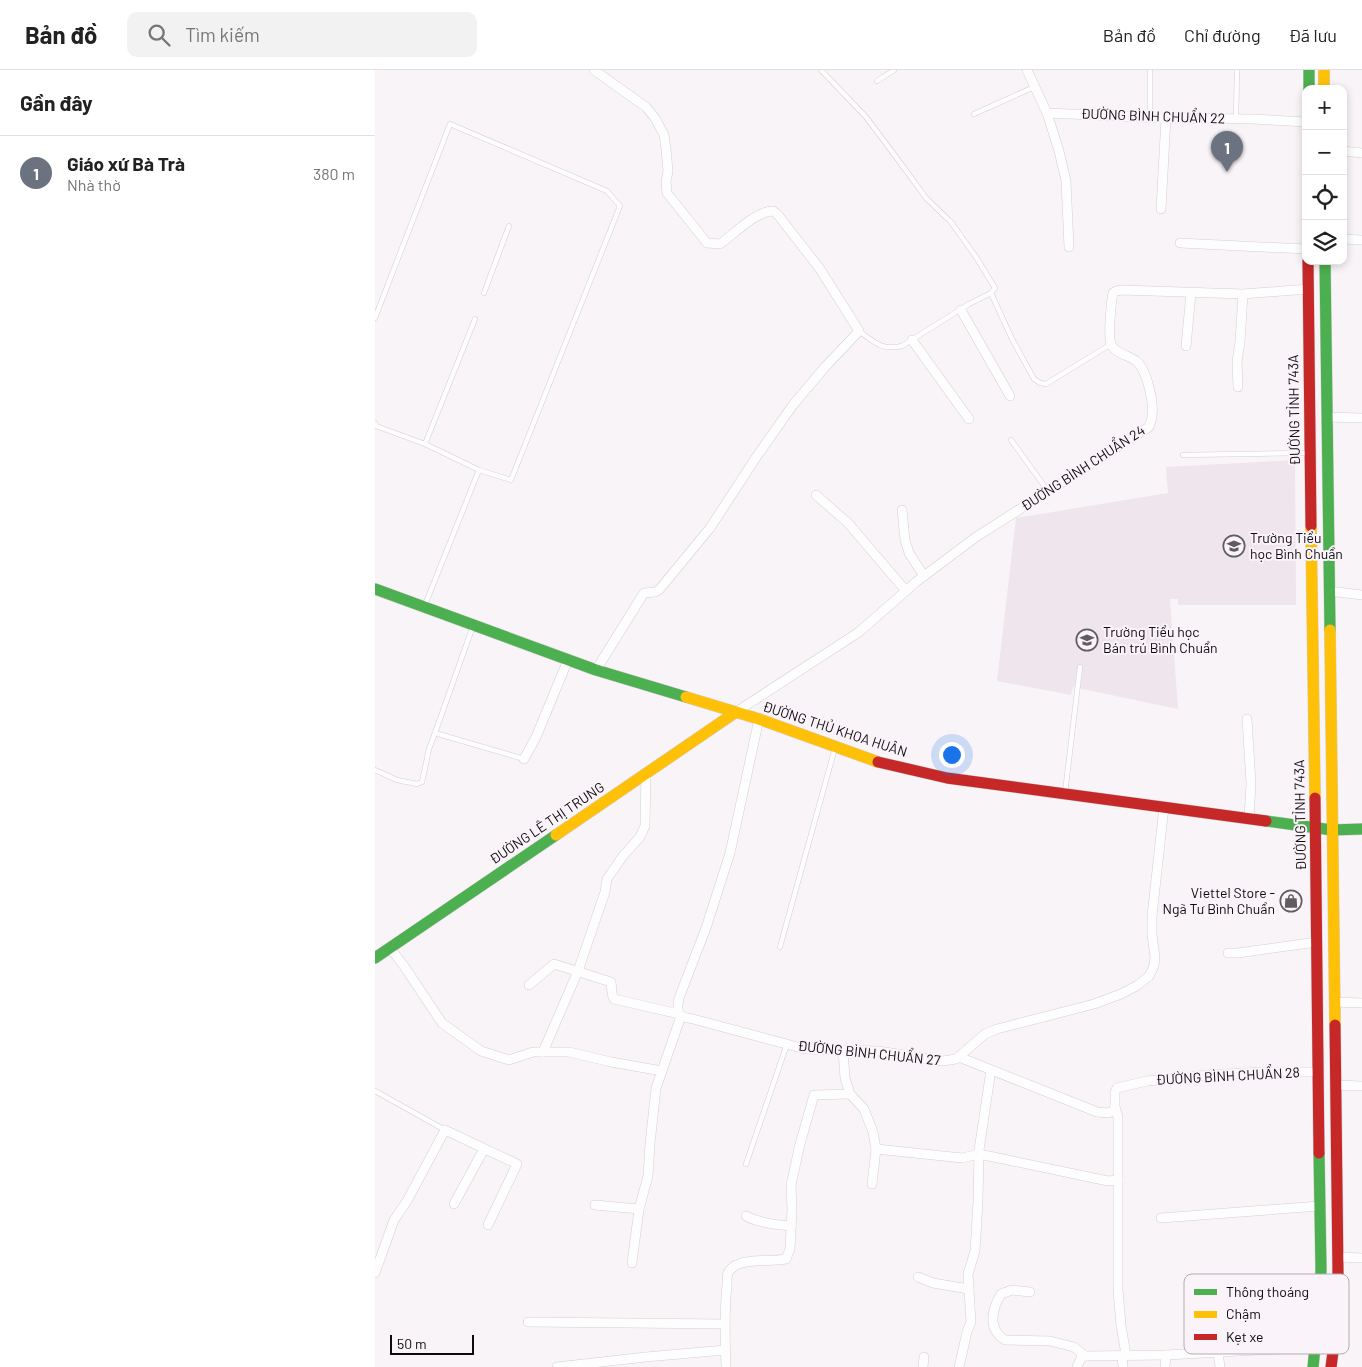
<!DOCTYPE html>
<html lang="vi">
<head>
<meta charset="utf-8">
<style>
	:root { --surface:#fff; --page:#f2f2f2; --text:#222; --muted:#767676; --line:#e0e0e0; --accent:#0b8043 }
	body { margin:0; font-family:Barlow,sans-serif; background:var(--page); color:var(--text) }
	.controls { position:absolute; right:15px; top:15px; display:grid; overflow:hidden; border-radius:10px; box-shadow:0 2px 8px #0003 }
	.controls button { width:45px; height:45px; display:grid; place-items:center; padding:0; border:0; border-bottom:1px solid var(--line); background:var(--surface); color:var(--text); font:25px sans-serif }
	.scale { position:absolute; left:15px; bottom:12px; width:84px; box-sizing:border-box; padding-left:5px; border:2px solid #0e0b0e; border-top:0; font-size:14px; line-height:18px; white-space:nowrap; color:#0e0b0e; -webkit-text-stroke:4px #faf3f9; paint-order:stroke }
	.you { position:absolute; left:576px; top:684px; width:18px; height:18px; margin:-12px; border:4px solid #fff; border-radius:50%; background:#1a73e8; box-shadow:0 0 0 8px #1a73e833 }
	.badge { display:grid; place-items:center; width:32px; height:32px; border-radius:50%; background:var(--accent); color:#fff; font-size:16px; font-weight:700 }
	.pin { position:absolute; translate:-50% -41px; filter:drop-shadow(0 1px 2px #0008) }
	.pin::after { content:''; position:absolute; top:26px; width:18px; height:15px; background:inherit; clip-path:polygon(0 0,100% 0,50% 100%) }
	.list { margin:0; padding:0; list-style:none }
	h2 { display:flex; justify-content:space-between; align-items:center; height:65px; margin:0; padding:0 20px; font-size:21px }
	h2 small { font-size:16px; font-weight:400; color:var(--muted) }
	.list li { display:grid; grid-template-columns:32px 1fr auto; gap:15px; align-items:center; box-sizing:border-box; height:75px; padding:0 20px; border-top:1px solid var(--line) }
	.list b { display:block; font-size:19px; white-space:nowrap }
	.list p { margin:0; font-size:16px; white-space:nowrap; color:var(--muted) }
	.list em { font-size:16px; font-style:normal; color:var(--muted) }
	.icon { flex:none; width:28px; height:28px; fill:none; stroke:currentColor; stroke-width:2; stroke-linecap:round; stroke-linejoin:round }
	.map { position:relative; flex:none; width:987px; height:1297px; overflow:hidden }
	header { display:flex; align-items:center; gap:30px; box-sizing:border-box; height:70px; padding:0 25px; background:var(--surface); border-bottom:1px solid var(--line) }
	header strong { font-size:24px }
	nav { display:flex; gap:28px; margin-inline-start:auto; font-size:18px }
	.search { width:350px; height:45px; background:var(--page); display:flex; align-items:center; gap:12px; box-sizing:border-box; padding:0 18px; border-radius:10px; color:var(--muted); font-size:19px }
	main { display:flex }
	aside { flex:1; background:var(--surface) }
	.map>svg:first-child { display:block }
</style>
</head>
<body>
<header>
<strong>Bản đồ</strong>
<div class="search"><svg class="icon" aria-label="search" viewBox="0 0 24 24"><circle cx="10" cy="10" r="6"/><path d="M15 15l6 6"/></svg>Tìm kiếm</div>
<nav><a>Bản đồ</a><a>Chỉ đường</a><a>Đã lưu</a></nav>
</header>
<main>
<aside>
<h2>Gần đây<small></small></h2>
<ul class="list">
<li><span class="badge" style="background:#6b7280">1</span><div><b>Giáo xứ Bà Trà</b><p>Nhà thờ</p></div><em>380 m</em></li>
</ul>
</aside>
<div class="map">
<svg width="987" height="1297" viewBox="0 0 987 1297">
	<rect width="100%" height="100%" fill="#f9f4f8"/>
	<path fill="#efe5ed" d="M920,390L921,535H803V529H795L803,639L698,617L696,625L622,611L641,448L793,423L791,397Z"/>
	<g fill="none" stroke-linecap="round" stroke-linejoin="round">
		<g stroke="#d3cfd2" stroke-width="5.5">
			<g id="lane">
				<path d="M446,0L491,47L521,87L551,128L576,152L601,187L620,218L616,223L594,234L527,276C507,281 499,272 484,261"/>
				<path d="M502,11L519,0"/>
				<path d="M599,44L659,17"/>
				<path d="M775,47V0"/>
				<path d="M861,49L862,0"/>
				<path d="M109,223L134,156"/>
				<path d="M616,223L637,269L659,309L665,313L671,314L736,274"/>
				<path d="M0,248L75,54L232,121L245,136L136,410L104,400L50,374L1,356L0,353"/>
				<path d="M636,370L673,421"/>
				<path d="M50,374L100,249"/>
				<path d="M808,385L933,383"/>
				<path d="M50,535L104,400"/>
				<path d="M98,556L60,663L149,689"/>
				<path d="M0,700L22,710L42,714L47,712L54,679L60,663"/>
				<path d="M690,723L705,597"/>
				<path d="M405,877L460,678"/>
				<path d="M0,1021L70,1060"/>
				<path d="M371,1094L412,974"/>
			</g>
		</g>
		<g stroke="#d3cfd2" stroke-width="10">
			<g id="street">
				<path d="M219,0L271,37L280,48L289,65L291,79L293,101L291,112L292,123L332,173L345,174C359,164 381,141 398,141L403,145L445,199L484,261L450,297L418,335L382,386L335,458L284,520L280,522L269,523L267,526L221,600"/>
				<path d="M652,0L672,43L787,48L877,49L931,52"/>
				<path d="M672,43L684,81L691,111L694,177"/>
				<path d="M968,81L987,83"/>
				<path d="M786,139L791,48"/>
				<path d="M968,169L987,170"/>
				<path d="M805,173L931,179"/>
				<path d="M586,240L635,326"/>
				<path d="M537,270L594,349"/>
				<path d="M811,276L816,223"/>
				<path d="M863,317L862,291L865,272L868,224"/>
				<path d="M951,347L987,348"/>
				<path d="M441,425L473,453L531,521"/>
				<path d="M527,440L530,470L534,483L549,506"/>
				<path d="M954,521L987,525"/>
				<path d="M361,642L484,562L541,512L601,467L774,357C775,353 777,350 777,346C779,333 772,299 761,291C754,285 740,284 736,274C733,265 736,233 738,223L741,221L747,220L868,224L933,219"/>
				<path d="M384,649L355,783L331,858L304,928C301,943 303,947 318,949L430,979L503,981L568,991L581,989L610,964L622,959L719,934L746,924L763,915L774,906L779,896L780,887L777,865V846L789,737"/>
				<path d="M872,649L876,713L874,749"/>
				<path d="M149,689L161,667L193,590"/>
				<path d="M15,878L29,896L67,953L106,981L134,990L158,982H194L236,992L287,1001"/>
				<path d="M853,883H863L942,872"/>
				<path d="M154,915L179,894L236,912C237,918 236,924 239,929L304,944"/>
				<path d="M959,932L987,933"/>
				<path d="M468,980L470,1008L475,1024L489,1039L498,1062L501,1079L497,1114"/>
				<path d="M168,982L203,901L230,822L232,809L248,786L265,767L270,756L271,703"/>
				<path d="M584,987L722,1042L733,1043L738,1041L740,1037V1022L742,1018L772,1011L834,1005L887,1002H943"/>
				<path d="M960,1015L987,1016"/>
				<path d="M501,1079L587,1088L604,1084L733,1111L743,1110V1047L740,1037"/>
				<path d="M743,1110V1220L746,1255L751,1285"/>
				<path d="M79,1134L109,1079"/>
				<path d="M220,1135L264,1139"/>
				<path d="M371,1146C384,1153 401,1155 416,1156"/>
				<path d="M786,1148L945,1136"/>
				<path d="M962,1187L987,1188"/>
				<path d="M257,1193L264,1139L273,1106L275,1074L281,1018L306,946"/>
				<path d="M0,1203L19,1150L32,1131L70,1060L142,1094L113,1155"/>
				<path d="M543,1207L558,1213L594,1219"/>
				<path d="M655,1222L637,1220L626,1224C617,1239 612,1259 630,1270L675,1271L699,1277L710,1286"/>
				<path d="M153,1252L350,1254"/>
				<path d="M843,1282L845,1297"/>
				<path d="M747,1285L748,1297"/>
				<path d="M182,1297L271,1287L350,1280"/>
				<path d="M351,1297C350,1270 349,1242 352,1215C352,1212 352,1206 353,1203C354,1200 358,1197 361,1195C376,1188 395,1192 411,1189L415,1179L417,1140L416,1115L425,1074L439,1025L475,1024"/>
				<path d="M548,1297L549,1287"/>
				<path d="M584,1297L592,1262L596,1252L593,1204L600,1181L603,1132L604,1080L616,1000"/>
				<path d="M702,1297L706,1288L710,1286L791,1285L940,1277"/>
				<path d="M790,1297L791,1285"/>
			</g>
		</g>
		<g stroke="#d3cfd2" stroke-width="12">
			<g id="fast">
				<path d="M934,0V19"/>
				<path d="M950,191L955,560"/>
				<path d="M0,519L221,600L311,627"/>
				<path d="M891,751L957,760L987,759"/>
				<path d="M0,888L181,765"/>
				<path d="M938,1297L940,1277L944,1259L946,1199L944,1083"/>
			</g>
		</g>
		<g stroke="#d3cfd2" stroke-width="12">
			<g id="slow">
				<path d="M949,0V19"/>
				<path d="M936,456L940,728"/>
				<path d="M955,560L960,955"/>
				<path d="M311,627L384,649L503,692"/>
				<path d="M181,765L361,642"/>
			</g>
		</g>
		<g stroke="#d3cfd2" stroke-width="12">
			<g id="jam">
				<path d="M933,191L936,456"/>
				<path d="M503,692L572,708L891,751"/>
				<path d="M940,728L944,1083"/>
				<path d="M956,1297L960,1267L963,1203L960,955"/>
			</g>
		</g>
		<use href="#lane" stroke="#fefdfe" stroke-width="4.5"/>
		<use href="#street" stroke="#fefdfe" stroke-width="9"/>
		<use href="#fast" stroke="#4caf50" stroke-width="11"/>
		<use href="#slow" stroke="#ffc107" stroke-width="11"/>
		<use href="#jam" stroke="#c62828" stroke-width="11"/>
	</g>
	<defs>
		<g id="school-ring" transform="scale(1.125)"><circle r="9.5" fill="#faf3f9" stroke="#605d60" stroke-width="1.5"/><path d="M0-5L7-2L0 1L-7-2ZM-4 1L0 2.5L4 1V4Q0 6-4 4Z" fill="#605d60"/></g>
		<g id="shop-ring" transform="scale(1.125)"><circle r="9.5" fill="#faf3f9" stroke="#605d60" stroke-width="1.5"/><path d="M-5-2.5h2.3a2.7 3.5 0 0 1 5.4 0H5L5.5 6h-11ZM-1.5-2.5h3a1.5 2.3 0 0 0-3 0Z" fill="#605d60"/></g>
	</defs>
	<g fill-rule="evenodd">
		<use href="#school-ring" x="859" y="476"/>
		<use href="#school-ring" x="712" y="570"/>
		<use href="#shop-ring" x="916" y="831"/>
	</g>
	<g text-anchor="middle" stroke-width="4" stroke-linejoin="round" paint-order="stroke">
		<g font-size="14" fill="#0e0b0e" stroke="#faf3f9">
			<text transform="translate(778 46) rotate(2)" y="5">ĐƯỜNG BÌNH CHUẨN 22</text>
			<text transform="translate(919 340) rotate(-91)" y="5">ĐƯỜNG TỈNH 743A</text>
			<text transform="translate(708 398) rotate(-33)" y="5">ĐƯỜNG BÌNH CHUẨN 24</text>
			<text transform="translate(460 659) rotate(18)" y="5">ĐƯỜNG THỦ KHOA HUÂN</text>
			<text transform="translate(925 745) rotate(-91)" y="5">ĐƯỜNG TỈNH 743A</text>
			<text transform="translate(172 753) rotate(-34)" y="5">ĐƯỜNG LÊ THỊ TRUNG</text>
			<text transform="translate(494 983) rotate(6)" y="5">ĐƯỜNG BÌNH CHUẨN 27</text>
			<text transform="translate(853 1006) rotate(-3)" y="5">ĐƯỜNG BÌNH CHUẨN 28</text>
		</g>
		<g font-size="14" fill="#0e0b0e" stroke="#faf3f9" text-anchor="start">
			<text x="875" y="473">Trường Tiểu<tspan x="875" dy="16">học Bình Chuẩn</tspan></text>
			<text x="728" y="567">Trường Tiểu học<tspan x="728" dy="16">Bán trú Bình Chuẩn</tspan></text>
			<text x="900" y="828" text-anchor="end">Viettel Store -<tspan x="900" dy="16">Ngã Tư Bình Chuẩn</tspan></text>
		</g>
	</g>
	<rect x="809" y="1204" width="165" height="80" rx="8" fill="#faf3f9" stroke="#b3adb2" stroke-width="1"/>
	<rect x="819" y="1219" width="23" height="6" fill="#4caf50"/>
	<rect x="819" y="1241" width="23" height="7" fill="#ffc107"/>
	<rect x="819" y="1264" width="23" height="6" fill="#c62828"/>
	<g font-size="14" fill="#0e0b0e">
		<text x="851" y="1227">Thông thoáng</text>
		<text x="851" y="1249">Chậm</text>
		<text x="851" y="1272">Kẹt xe</text>
	</g>
</svg>
<div class="controls">
<button>+</button>
<button>−</button>
<button><svg class="icon" aria-label="locate" viewBox="0 0 24 24"><circle cx="12" cy="12" r="6"/><path d="M12 2v4M12 18v4M2 12h4M18 12h4"/></svg></button>
<button><svg class="icon" aria-label="layers" viewBox="0 0 24 24"><path d="M12 4l9 5-9 5-9-5zM3 14l9 5 9-5"/></svg></button>
</div>
<div class="scale">50 m</div>
<div class="you"></div>
<div class="pin badge" style="left:852px;top:102px;background:#6b7280">1</div>
</div>
</main>
</body>
</html>
